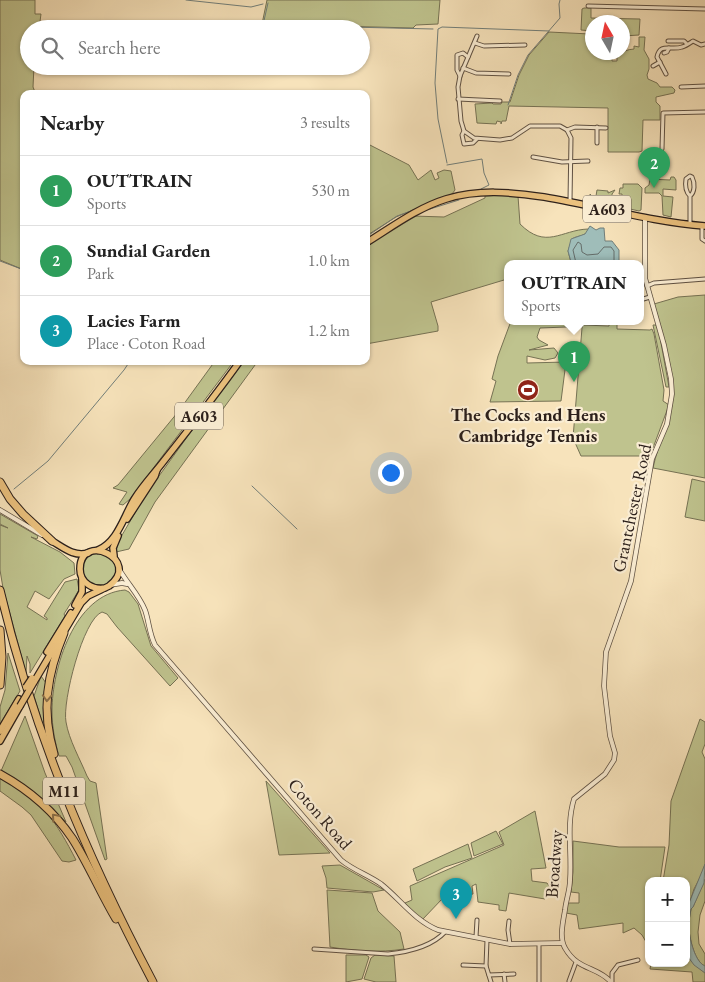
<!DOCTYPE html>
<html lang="en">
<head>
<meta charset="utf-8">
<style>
	:root { --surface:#fff; --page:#f6f6f6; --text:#222; --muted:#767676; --line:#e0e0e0; --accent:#8f2418 }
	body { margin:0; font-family:"EB Garamond",serif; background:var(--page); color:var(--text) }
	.controls { position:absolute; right:15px; bottom:15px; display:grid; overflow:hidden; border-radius:10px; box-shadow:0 1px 4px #0004 }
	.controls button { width:45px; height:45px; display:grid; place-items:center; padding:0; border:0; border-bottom:1px solid var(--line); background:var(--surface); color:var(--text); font:25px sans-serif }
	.compass { position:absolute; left:585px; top:15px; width:45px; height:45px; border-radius:50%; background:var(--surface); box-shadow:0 1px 4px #0004; rotate:351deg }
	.you { position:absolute; left:390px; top:472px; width:18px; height:18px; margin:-12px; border:4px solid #fff; border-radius:50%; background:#1a73e8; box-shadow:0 0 0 8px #1a73e833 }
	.badge { display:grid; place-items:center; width:32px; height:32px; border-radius:50%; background:var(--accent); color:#fff; font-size:16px; font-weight:700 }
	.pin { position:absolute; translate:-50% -41px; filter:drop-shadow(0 1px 2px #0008) }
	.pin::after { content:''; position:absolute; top:26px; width:18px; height:15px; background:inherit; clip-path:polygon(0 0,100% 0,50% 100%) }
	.popup { position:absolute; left:504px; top:260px; width:140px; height:65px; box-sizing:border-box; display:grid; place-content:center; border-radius:10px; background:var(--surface); filter:drop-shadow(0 1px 4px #0005); font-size:16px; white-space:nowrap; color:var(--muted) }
	.popup b { font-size:19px; color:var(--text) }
	.popup::after { content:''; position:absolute; left:50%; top:100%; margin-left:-10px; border:10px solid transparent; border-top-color:var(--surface) }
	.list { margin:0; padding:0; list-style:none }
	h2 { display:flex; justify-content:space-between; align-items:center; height:65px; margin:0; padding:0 20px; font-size:21px }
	h2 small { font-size:16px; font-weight:400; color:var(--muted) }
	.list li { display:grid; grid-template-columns:32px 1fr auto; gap:15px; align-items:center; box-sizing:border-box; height:70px; padding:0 20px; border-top:1px solid var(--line) }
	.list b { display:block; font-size:19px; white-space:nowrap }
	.list p { margin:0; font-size:16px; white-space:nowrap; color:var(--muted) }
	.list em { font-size:16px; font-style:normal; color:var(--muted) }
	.icon { flex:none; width:28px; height:28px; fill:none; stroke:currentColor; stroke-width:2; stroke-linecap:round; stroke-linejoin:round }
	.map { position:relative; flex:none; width:705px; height:982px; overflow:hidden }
	.search { position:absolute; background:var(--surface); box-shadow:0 1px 4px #0004; left:20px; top:20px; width:350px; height:55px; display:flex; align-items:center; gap:12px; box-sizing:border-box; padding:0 18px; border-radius:28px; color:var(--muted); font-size:19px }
	.panel { position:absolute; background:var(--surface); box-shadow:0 1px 4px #0004; left:20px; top:90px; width:350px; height:275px; border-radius:10px }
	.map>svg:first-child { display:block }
</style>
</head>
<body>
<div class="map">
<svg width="705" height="982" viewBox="0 0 705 982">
	<rect width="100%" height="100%" fill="#f7e3bb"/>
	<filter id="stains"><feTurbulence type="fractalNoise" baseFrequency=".004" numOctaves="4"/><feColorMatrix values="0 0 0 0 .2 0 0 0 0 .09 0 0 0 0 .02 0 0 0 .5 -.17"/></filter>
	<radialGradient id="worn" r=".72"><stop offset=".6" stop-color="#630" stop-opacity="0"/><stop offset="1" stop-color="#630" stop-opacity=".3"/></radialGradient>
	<g fill="#bfc38e" stroke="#767254">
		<path d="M0,0H35V14H41L39,29H29V66H34L33,87L35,92L41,94H24V270L0,260Z"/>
		<path d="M267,0H440L438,24L416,25L413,28L262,24Z"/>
		<path d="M584,8H591V18L640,19L639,35L623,36L622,22H592V31L581,30L582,9Z"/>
		<path d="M549,32L590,34L589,47H592V52L608,53V55H612V61H617V53C623,53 627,49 634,49V46L639,47V37H645L644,50L649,59V69L647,75L648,79L657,83L660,87H672L675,90L674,93L656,97V102L660,106V120H643L642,151L639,152H608V108L509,106L506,121H502L501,124V122L497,121L496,124L477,123L475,104L492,103L493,104H501L502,102H510L519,75L529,55Z"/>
		<path d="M366,143L409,165L418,180L431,170L435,180L439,178L437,173L444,170L451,171L455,190L452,194L396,217L366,236Z"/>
		<path d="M671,177H674L676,180V190L663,189V196L673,197L671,217L663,215L662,196L659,193H645V188L649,185L650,179L670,180Z"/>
		<path d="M623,184H638L642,188L641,210L639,211L590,200V194L592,196H596L597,190L608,191V193L615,190L612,194V198L615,201L620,203L618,198H622V194H619L620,188H623Z"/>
		<path d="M501,195L518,196L520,224C546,250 561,230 588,229C587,237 577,235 572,239L568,251L571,262L573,263H508V281L504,280L431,302L438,326V331L366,344V247L413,216L444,217L485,198V196Z"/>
		<path d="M705,295V478L653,468C658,443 671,422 673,397L654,304L678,297Z"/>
		<path d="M511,321H550V324L555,321H571V330L566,327L540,328L537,337L539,340L548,345L529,350L554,348L558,353L555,358L545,360L527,356V363L566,362L561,401L490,402L496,381L492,379L498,356Z"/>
		<path d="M609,324H617V329L650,330L652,329L654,334L664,390L663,401L669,405L650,456H581L573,438L582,328L583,325L609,326Z"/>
		<path d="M653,325H656L659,332L669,387H666Z"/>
		<path d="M215,361H234L130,499L123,505L119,504L127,492L113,488L118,485L178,412Z"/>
		<path d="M242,361H258L155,502L129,549L116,552L118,542L146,494Z"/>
		<path d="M692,479L705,482V521L685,517Z"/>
		<path d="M0,514L38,536L37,539L31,537L60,552L74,563L75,574L64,579L49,599L35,591L27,607L47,620V618L44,616L65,582L77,579L79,590L64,614L65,616L30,673V664L27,656L26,673L3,588L0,570V525L8,528L0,524Z"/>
		<circle cx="99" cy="570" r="17"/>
		<path d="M125,590L129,592L138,604L151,646L178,678L170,686L117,627L107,614L102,612C83,619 62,702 66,722C69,740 80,759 87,776L90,781L96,783L107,859L105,860L72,767L66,756H59C55,742 52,727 52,711C52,669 74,594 125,590Z"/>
		<path d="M8,653L20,691L0,724V707L5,690Z"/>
		<path d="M41,676L46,683L47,738L34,696Z"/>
		<path d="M25,716L45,773L66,822C43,799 30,786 1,771Z"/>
		<path d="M700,719L705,722V744L702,752L705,759V864L702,874L694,889L686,915V881H663L669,845L671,801Z"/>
		<path d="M0,778C40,796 57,823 76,860L69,862L62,861L31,815L22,807L0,791Z"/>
		<path d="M266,781L330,853L279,855Z"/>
		<path d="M535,811L546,868L531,869L532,881L547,883L552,890L545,899L509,893L506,911L499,910V905L478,902L476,884L472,886L473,894L460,896L461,910L454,911L453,897L443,898L422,920L405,903L412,900L410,886L504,845L499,832Z"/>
		<path d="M496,831L503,844L474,856L471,843Z"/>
		<path d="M573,841L619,847H665L660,881H649V947L642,935L634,928L623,933V923L579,929L577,915L566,913L568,903H579V893L571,892L573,872Z"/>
		<path d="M468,844L472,858L445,867L417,881L413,869Z"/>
		<path d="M340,865L384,890L373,892L327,888L326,878L322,866Z"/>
		<path d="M705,879V901L700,915L698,932L699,944L705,954V966C695,962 690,940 689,930C688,923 690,915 691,909L693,907Z"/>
		<path d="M327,890L372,893L378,911L400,932L404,949C380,953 354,951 330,947Z"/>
		<path d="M686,940L688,958L705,973V982H693L692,972L650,969L651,963H686Z"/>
		<path d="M346,955H366L369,957L362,979L346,982Z"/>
		<path d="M375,955L394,956L396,982H376L364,979L371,958Z"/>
	</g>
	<g fill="#9fbdb9" stroke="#717e7a">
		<path d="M590,226L596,230L600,228H604L605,241H612L619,250V262H571L568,251L571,239L585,234Z"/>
		<path d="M705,864L704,883L693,907L691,909C690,916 688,923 689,930C690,940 695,962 705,966V973L694,965L686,954V915L689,907V903Z"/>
	</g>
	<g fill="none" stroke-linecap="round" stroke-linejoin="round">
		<path stroke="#666e6a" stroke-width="1" d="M576,263L573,250L578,242L581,244L582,252L587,255L598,254L604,247H611L614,251V263"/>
		<g stroke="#717e7a" stroke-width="1">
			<path d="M186,0L251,7L263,4"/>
			<path d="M268,3L263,25L433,29"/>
			<path d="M508,105L518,75L528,55L560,18L559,4L560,0"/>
			<path d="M447,163L438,119L435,83L438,29L442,27L549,31"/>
			<path d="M447,165L482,159L484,173L489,185L481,189"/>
			<path d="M430,209L459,200"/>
			<path d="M366,237L397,216L411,211"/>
			<path d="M0,261L24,270"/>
			<path d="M252,486L297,529"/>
			<path d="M14,489L48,461L124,370L130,361"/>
		</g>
		<g stroke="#5f5143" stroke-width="5">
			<g id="minor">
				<path d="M588,6L705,9"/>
				<path d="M477,36L460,76L458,87L461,121L464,131L474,138L500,140L512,138L530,126H560L567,130L571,138L570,201"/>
				<path d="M668,41H684L687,44"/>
				<path d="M475,43L484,46L525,45"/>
				<path d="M664,53L667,52L669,48"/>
				<path d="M653,66L660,62"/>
				<path d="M463,68L476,73L509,74"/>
				<path d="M666,74L657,57C660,42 671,51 682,47C686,46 690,43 693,41L701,45L705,44"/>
				<path d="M460,76L457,70V55L463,53L468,57"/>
				<path d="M681,87L705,86"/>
				<path d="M458,99L500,101"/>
				<path d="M567,130L575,127L606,128"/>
				<path d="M464,131L462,135L464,144L473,143L477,139"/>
				<path d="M597,143V127"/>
				<path d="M662,149L663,113L705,112"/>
				<path d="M533,157L562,162L588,161"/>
				<path d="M690,196C695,192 695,183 692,177L690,176L686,179C685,185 685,191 690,196V225"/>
				<path d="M702,226V239L705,241"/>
				<path d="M647,286L654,283L705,279"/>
				<path d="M640,300L650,297"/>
				<path d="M509,921L508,930L510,944"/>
				<path d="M476,937L477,920"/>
				<path d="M487,940L486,966L491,982"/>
				<path d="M314,949L388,954C408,952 431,947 445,932"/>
				<path d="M463,965L486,966"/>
				<path d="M504,974L505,982"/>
				<path d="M489,975L514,974"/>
				<path d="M569,981L576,962"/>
				<path d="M539,982V945"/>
				<path d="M612,982V973L618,965L638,960"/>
			</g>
		</g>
		<g stroke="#5f5143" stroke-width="5.5">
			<g id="tertiary">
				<path d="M0,510L42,535"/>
				<path d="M119,569C127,583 139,595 145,610C149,621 149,633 155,645L341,860C353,870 368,875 381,884C400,899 415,921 438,930L510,944L562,943"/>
				<path d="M110,585L122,583L127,584"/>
				<path d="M611,982C597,966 578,971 565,948C559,938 563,922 565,910C566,900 570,890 570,880C572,853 566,825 574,799L605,774L614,760L615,753L610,736L604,686L606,652L631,581L652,459L667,424L672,394L671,379L664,345L645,278V217"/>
			</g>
		</g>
		<g stroke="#2c201b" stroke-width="8">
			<g id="primary">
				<path d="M366,243C392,227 417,208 446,199C479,189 510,192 544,197C598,206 651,222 705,226"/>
				<path d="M127,519L155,476L157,470"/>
				<path d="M52,541C64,548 74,557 88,553"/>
				<path d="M98,550C118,542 124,515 135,498C144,484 153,475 163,462C189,429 215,396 240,361"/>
				<path d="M114,556L113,548L118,536"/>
				<path d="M75,605L82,592V579"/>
				<path d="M47,652L71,613"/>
				<path d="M34,682L81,603L88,596L109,586C143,560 80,531 80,569C80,583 93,590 105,588"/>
				<path d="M0,731L19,699"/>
				<path d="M0,741L20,706"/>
			</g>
		</g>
		<g stroke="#2c201b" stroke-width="9">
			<g id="motorway">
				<path d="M0,482L10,499L23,514L52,541"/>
				<path d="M0,590C32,728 87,857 153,982"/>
				<path d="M0,630L2,657L0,685"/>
				<path d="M54,754C41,710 47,674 64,633"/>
				<path d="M0,774C29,790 53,810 72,838C88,863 100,892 116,919"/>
			</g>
		</g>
		<use href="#minor" stroke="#faedd3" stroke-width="3"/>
		<use href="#tertiary" stroke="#faedd3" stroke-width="4"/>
		<use href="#primary" stroke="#ecc27e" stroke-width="5.5"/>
		<use href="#motorway" stroke="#ecc27e" stroke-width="7"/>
		<g stroke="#2c201b" stroke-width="8" stroke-linecap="butt">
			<g id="primary-bridge">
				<path d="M26,687L32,678"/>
				<path d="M20,706L34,682"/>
			</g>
		</g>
		<use href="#primary-bridge" stroke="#ecc27e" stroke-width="5.5"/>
	</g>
	<defs><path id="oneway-chevron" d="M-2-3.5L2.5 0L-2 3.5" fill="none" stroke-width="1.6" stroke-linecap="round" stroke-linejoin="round" transform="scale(1.25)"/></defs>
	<g stroke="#8c714c">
		<use href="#oneway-chevron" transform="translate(47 698) rotate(93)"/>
		<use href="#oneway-chevron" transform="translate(55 817) rotate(-131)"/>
	</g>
	<defs>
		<g id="stadium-disc" transform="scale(1.125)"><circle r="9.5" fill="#8f2418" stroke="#faedd3"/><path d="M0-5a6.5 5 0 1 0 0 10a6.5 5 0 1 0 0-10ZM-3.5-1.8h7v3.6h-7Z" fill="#fff"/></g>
	</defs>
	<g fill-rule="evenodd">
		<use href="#stadium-disc" x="528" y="390"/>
	</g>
	<g text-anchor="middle" stroke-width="4.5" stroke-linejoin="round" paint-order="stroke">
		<g fill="#faedd3" stroke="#6a5e52" stroke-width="1">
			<rect x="583" y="195.5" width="48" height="27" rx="4"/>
			<rect x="175" y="402.5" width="48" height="27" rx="4"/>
			<rect x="43" y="777.5" width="42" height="27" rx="4"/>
		</g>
		<g font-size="16" font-weight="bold" fill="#2c201b">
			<text x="607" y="215">A603</text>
			<text x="199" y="422">A603</text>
			<text x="64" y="797">M11</text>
		</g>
		<g font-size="18" font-weight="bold" fill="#2c201b" stroke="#faedd3">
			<text x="528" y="421">The Cocks and Hens<tspan x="528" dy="21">Cambridge Tennis</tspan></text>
		</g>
		<g font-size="18" fill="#2c201b" stroke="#faedd3">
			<text transform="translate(632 508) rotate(-78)" y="6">Grantchester Road</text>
			<text transform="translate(320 814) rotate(49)" y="6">Coton Road</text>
			<text transform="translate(554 864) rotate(-86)" y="6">Broadway</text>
		</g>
	</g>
	<rect width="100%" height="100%" filter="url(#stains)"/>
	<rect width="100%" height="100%" fill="url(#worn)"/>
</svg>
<div class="controls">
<button>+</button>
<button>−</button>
</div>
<svg class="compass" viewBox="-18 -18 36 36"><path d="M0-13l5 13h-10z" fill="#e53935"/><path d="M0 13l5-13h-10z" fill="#767676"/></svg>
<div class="you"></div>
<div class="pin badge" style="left:574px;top:382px;background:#2e9e5b">1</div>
<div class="popup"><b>OUTTRAIN</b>Sports</div>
<div class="pin badge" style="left:654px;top:188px;background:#2e9e5b">2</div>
<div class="pin badge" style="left:456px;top:919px;background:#0f9aa8">3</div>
<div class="search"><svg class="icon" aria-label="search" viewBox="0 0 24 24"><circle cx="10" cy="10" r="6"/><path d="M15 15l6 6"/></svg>Search here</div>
<section class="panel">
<h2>Nearby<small>3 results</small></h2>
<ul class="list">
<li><span class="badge" style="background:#2e9e5b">1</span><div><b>OUTTRAIN</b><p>Sports</p></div><em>530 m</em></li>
<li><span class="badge" style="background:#2e9e5b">2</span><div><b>Sundial Garden</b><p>Park</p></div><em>1.0 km</em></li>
<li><span class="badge" style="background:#0f9aa8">3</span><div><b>Lacies Farm</b><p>Place · Coton Road</p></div><em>1.2 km</em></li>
</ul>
</section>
</div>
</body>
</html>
